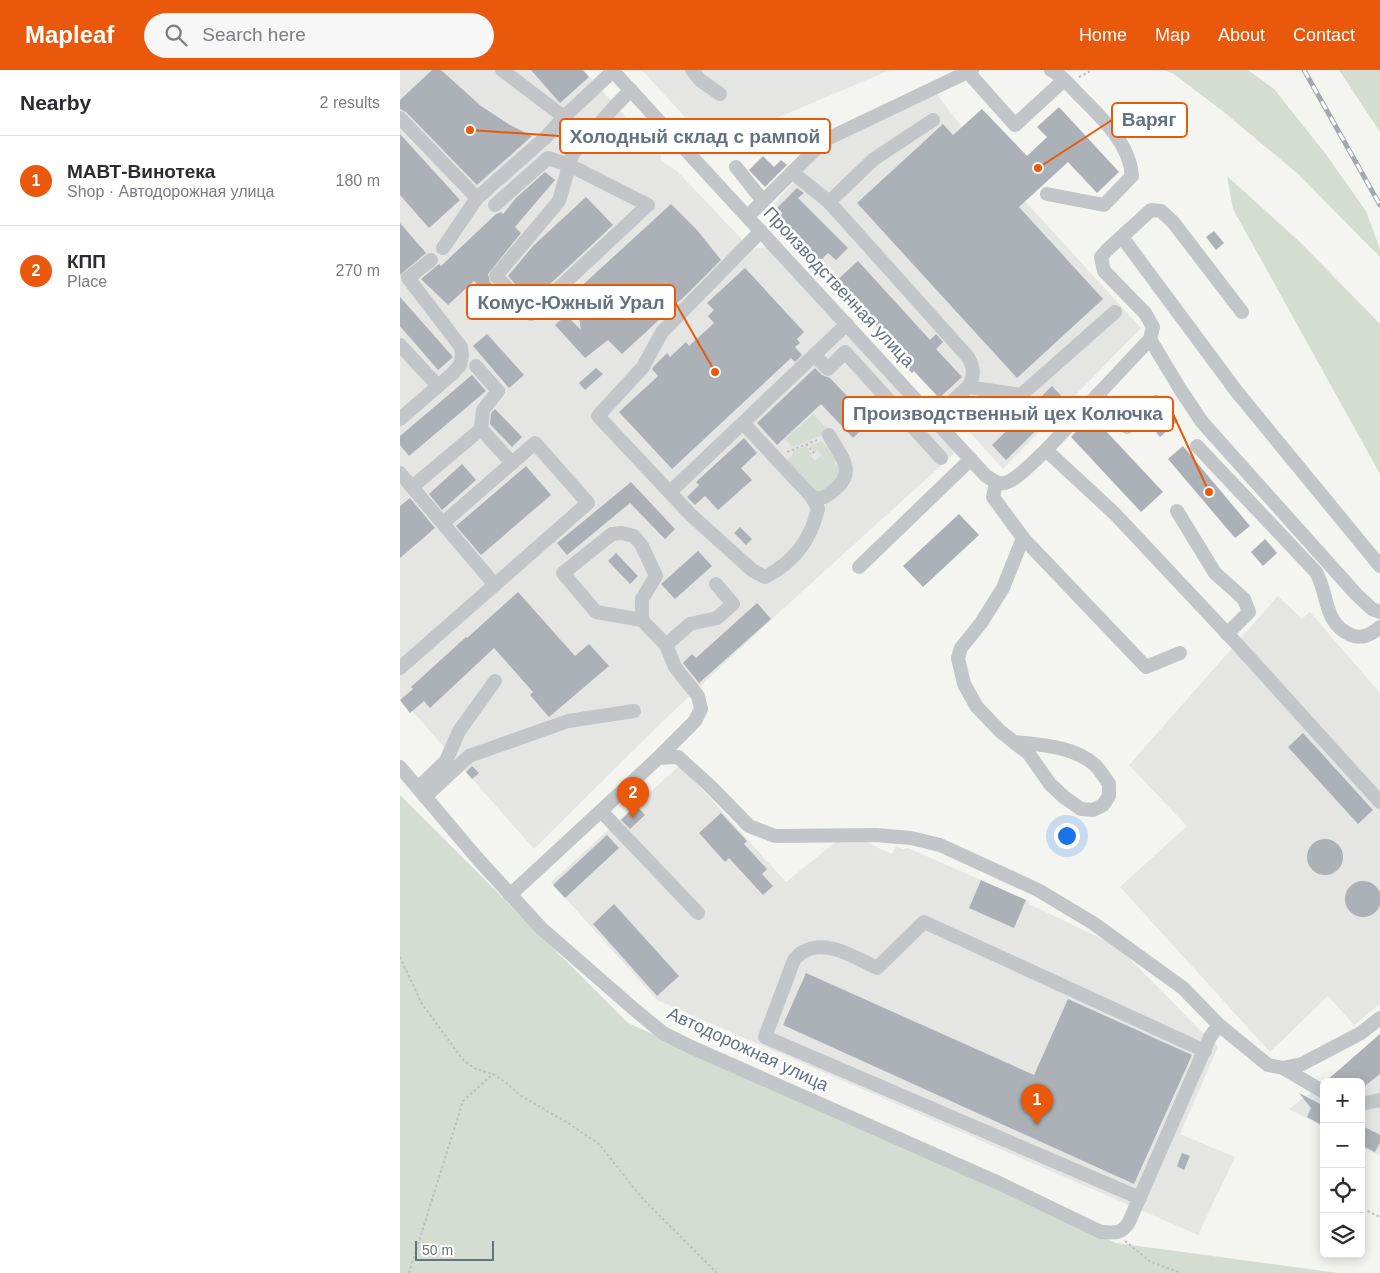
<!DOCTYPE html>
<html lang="en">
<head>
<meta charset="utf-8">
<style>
	:root { --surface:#fff; --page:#f7f7f7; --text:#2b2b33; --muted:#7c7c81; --line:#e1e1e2; --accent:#ea580c }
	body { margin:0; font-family:Helvetica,sans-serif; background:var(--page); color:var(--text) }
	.controls { position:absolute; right:15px; bottom:15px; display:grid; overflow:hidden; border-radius:8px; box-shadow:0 2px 12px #0003 }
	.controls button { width:45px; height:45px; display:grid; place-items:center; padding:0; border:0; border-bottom:1px solid var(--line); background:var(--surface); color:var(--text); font:25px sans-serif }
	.scale { position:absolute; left:15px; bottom:12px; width:79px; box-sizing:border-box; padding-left:5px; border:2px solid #647382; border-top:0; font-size:14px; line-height:18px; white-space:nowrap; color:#647382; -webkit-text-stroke:4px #fff; paint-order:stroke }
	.you { position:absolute; left:666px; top:765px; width:18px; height:18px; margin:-12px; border:4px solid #fff; border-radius:50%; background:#1a73e8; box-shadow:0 0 0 8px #1a73e833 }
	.badge { display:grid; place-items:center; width:32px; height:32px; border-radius:50%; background:var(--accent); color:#fff; font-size:16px; font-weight:700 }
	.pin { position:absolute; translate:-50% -41px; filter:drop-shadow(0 1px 2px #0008) }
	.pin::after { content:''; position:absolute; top:26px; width:18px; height:15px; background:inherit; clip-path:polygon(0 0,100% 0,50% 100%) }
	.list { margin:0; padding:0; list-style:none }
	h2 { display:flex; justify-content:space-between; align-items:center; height:65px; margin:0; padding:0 20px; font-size:21px }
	h2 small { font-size:16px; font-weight:400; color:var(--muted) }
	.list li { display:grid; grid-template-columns:32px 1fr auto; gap:15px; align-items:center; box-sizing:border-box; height:90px; padding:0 20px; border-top:1px solid var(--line) }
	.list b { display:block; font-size:19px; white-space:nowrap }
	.list p { margin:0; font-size:16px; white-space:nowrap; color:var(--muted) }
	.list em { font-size:16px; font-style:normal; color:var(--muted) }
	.icon { flex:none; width:28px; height:28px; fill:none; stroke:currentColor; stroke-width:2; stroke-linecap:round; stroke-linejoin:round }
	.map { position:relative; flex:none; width:980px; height:1203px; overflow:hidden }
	header { display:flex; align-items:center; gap:30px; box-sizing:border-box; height:70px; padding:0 25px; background:var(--accent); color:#fff }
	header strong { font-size:24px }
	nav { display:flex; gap:28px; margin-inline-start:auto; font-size:18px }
	.search { width:350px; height:45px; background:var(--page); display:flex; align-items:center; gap:12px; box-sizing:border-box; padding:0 18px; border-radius:28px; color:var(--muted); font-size:19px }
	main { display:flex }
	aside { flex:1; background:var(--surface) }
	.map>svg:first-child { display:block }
</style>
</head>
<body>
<header>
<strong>Mapleaf</strong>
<div class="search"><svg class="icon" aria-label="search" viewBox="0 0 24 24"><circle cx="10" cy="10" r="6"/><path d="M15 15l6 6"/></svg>Search here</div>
<nav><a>Home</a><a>Map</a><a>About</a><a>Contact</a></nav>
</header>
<main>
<aside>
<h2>Nearby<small>2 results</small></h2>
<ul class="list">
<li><span class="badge">1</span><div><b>МАВТ-Винотека</b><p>Shop · Автодорожная улица</p></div><em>180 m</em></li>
<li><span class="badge">2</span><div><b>КПП</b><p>Place</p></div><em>270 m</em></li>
</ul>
</aside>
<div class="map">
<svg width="980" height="1203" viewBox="0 0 980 1203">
	<rect width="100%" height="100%" fill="#f4f5f1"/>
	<g fill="#e5e6e4">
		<path d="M0,0H183L262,86L260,90L277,101L351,179L368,177L556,382L374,547L262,652L134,779L0,627Z"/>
		<path d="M242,0H490L311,76Z"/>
		<path d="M537,24L582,84L741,258L603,399L368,140L426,77Z"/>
		<path d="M878,526L902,549L910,542L980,623V934L954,955L928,926L870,982L720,817L787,756L729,695Z"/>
		<path d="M280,695L386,812L438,770L459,769L492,784L496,776L503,779L508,778L626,830L629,831V834L717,876L805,965L814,969L818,977L780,1064L835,1087L798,1165L257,930L151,812Z"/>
		<path d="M980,964V1086L961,1077V1012H925Z"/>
		<path d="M923,1013H924V1057L889,1039Z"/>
	</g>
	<g fill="#d5dcd2">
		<path d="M764,0H848L874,19L925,83L966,141L980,179V187L897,103L825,43L774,4Z"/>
		<path d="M939,0H980V62Z"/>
		<path d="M827,106L900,172L980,254V404L833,139Z"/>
		<path d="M413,344L430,362L393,377L385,369Z"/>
		<path d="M421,371L436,388L434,393L441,400L442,407L425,422L415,424L386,391L391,387L394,380L406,376L412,384L411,386L415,391L422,385L417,380L415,382L410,376Z"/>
		<path d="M0,725L228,953L716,1173L938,1203H0Z"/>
	</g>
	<g fill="#abb1b7">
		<path d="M32,0H41L81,36L110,55L132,66L77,115L6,42L0,39V30Z"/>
		<path d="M131,0H183L189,7L160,33Z"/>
		<path d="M659,37L719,102L697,123L668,92L619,137L703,229L617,308L457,133L543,54L553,65L582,39L627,86L647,67L637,57Z"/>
		<path d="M0,64L60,130L29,158L0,125Z"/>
		<path d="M363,86L374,97L381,90L387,95L365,117L349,100Z"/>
		<path d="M145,102L155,110L115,157L121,163L88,204L90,212L114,238L107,246L74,211L48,235L21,209L39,194L41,196L96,144L101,142L103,144L116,128Z"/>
		<path d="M397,118L404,123L398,128L448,178L436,190L428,183L418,193L410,186L411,184L372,143Z"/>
		<path d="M186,127L213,155L131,232L108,206L133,176Z"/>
		<path d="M271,134L297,160L321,190L287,224L222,284L208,270L185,288L155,255L162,249L164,243L181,260L175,222Z"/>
		<path d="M0,153L26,183L0,205Z"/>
		<path d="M814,161L824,173L816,180L806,167Z"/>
		<path d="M458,191L530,270L536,264L543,272L536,279L562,307L539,328L514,301L512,303L502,293L507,289L436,211Z"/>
		<path d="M345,198L404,262L397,269L400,273L395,277L402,285L395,292L391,288L272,399L219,342L258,306L252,299L254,296L267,283L270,287L286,272L289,276L314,253L308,246L314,240L307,233Z"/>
		<path d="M0,227L53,287L38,300L0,256Z"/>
		<path d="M87,264L124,305L109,318L73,276Z"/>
		<path d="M196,298L203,304L185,320L179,313Z"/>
		<path d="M415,298L422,305L430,308L471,351L453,368L421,334L377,375L357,353Z"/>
		<path d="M72,305L86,321L9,386L0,375V366Z"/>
		<path d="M652,316L666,331L606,390L592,375Z"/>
		<path d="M95,339L122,367L112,377L90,354L91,343Z"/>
		<path d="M769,340L778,351L760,367L751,356Z"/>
		<path d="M691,345L763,422L741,442L671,367Z"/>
		<path d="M344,368L357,383L341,398L352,410L318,440L305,426L295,435L287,427L299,415L296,412Z"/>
		<path d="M783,376L850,456L835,468L768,389Z"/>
		<path d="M62,394L76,410L42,440L29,424Z"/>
		<path d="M126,396L151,425L81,485L56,456Z"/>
		<path d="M231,412L275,459L265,469L230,433L167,485L157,473Z"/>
		<path d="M10,428L35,458L0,488V436Z"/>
		<path d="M559,444L579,465L523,517L503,496Z"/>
		<path d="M340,457L352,469L346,475L334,463Z"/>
		<path d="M865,469L877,483L863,496L851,482Z"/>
		<path d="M298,481L312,496L275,529L261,514Z"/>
		<path d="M216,483L238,506L230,514L208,491Z"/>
		<path d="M118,522L175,586L189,574L209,596L149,647L130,625L133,622L94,578L30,638L24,631L10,643L0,630L13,619L11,617L66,567L67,568Z"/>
		<path d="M357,533L371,549L299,613L283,593L292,584L296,588Z"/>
		<path d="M903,663L973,740L958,754L888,677Z"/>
		<path d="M72,696L79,703L72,709L66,702Z"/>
		<path d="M236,735L245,745L230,759L221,750Z"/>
		<path d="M321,743L347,771L344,774L367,799L362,804L373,816L363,825L329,788L325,792L299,763Z"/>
		<path d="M207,765L219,778L165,828L153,815Z"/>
		<circle cx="925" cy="787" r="18"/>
		<path d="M581,810L626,830L614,858L569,838Z"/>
		<circle cx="963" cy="829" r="18"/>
		<path d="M214,834L279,906L257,926L193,854Z"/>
		<path d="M406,903L634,1005L668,929L792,985L734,1114L383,955Z"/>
		<path d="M980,964V1004L961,1019V1012H925Z"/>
		<path d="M899,1023L924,1036V1056L907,1047L911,1038Z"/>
		<path d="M961,1055L980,1065V1073L975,1082L961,1075Z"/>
		<path d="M782,1083L790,1086L784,1100L777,1096Z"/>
	</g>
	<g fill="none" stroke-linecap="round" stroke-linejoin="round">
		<g stroke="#bcbec0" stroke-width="2" stroke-dasharray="2.5 2.5" stroke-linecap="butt">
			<path d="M679,7L692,0"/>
			<path d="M406,374L416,385"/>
			<path d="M387,382L417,370"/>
			<path d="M0,887L22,934L63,990L76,999L93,1004L105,1012L121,1026L168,1053L199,1074L242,1128L317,1203"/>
			<path d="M963,1139L980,1147"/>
			<path d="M725,1171L751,1192L781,1203"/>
			<path d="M9,1203L63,1031L93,1004"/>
		</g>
		<g stroke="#c2c6c9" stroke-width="14">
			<path d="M102,0L164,47"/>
			<path d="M212,0L586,406C592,409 597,415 604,413C615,412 637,388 646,380"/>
			<path d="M292,0L300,10L320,24"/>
			<path d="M567,1L615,55L664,10"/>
			<path d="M0,48L77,128"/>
			<path d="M533,50L474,89L429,132L568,287C574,298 575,306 568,317L534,348"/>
			<path d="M336,97L363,131"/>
			<path d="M392,102L429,132"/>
			<path d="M647,124L704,135L732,106C730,73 699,45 677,23C669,14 661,5 651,0"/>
			<path d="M95,135L148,88L169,95L248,135L131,244L96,206L159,131L172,85L215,36L231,20"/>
			<path d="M348,146L425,70L572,0"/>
			<path d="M722,167L837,322L980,496"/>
			<path d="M43,178L77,128L146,67L164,47L213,1"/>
			<path d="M842,242L773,152L761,141L751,140L707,180L701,187L704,201L745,243L753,257L750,269L646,380L715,444L837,574L980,732"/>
			<path d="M750,269L780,319L802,352L956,524L972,539L980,542"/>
			<path d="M0,275L38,316"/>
			<path d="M414,285L428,299L445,282L541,388"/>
			<path d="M76,296L98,321L83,340L81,359"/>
			<path d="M568,317L621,325L715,242"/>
			<path d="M697,325L727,357L756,332"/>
			<path d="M0,349L52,304L60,295L62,286L61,277L8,208L31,190"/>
			<path d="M343,353L412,427L418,439C410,471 394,492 365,507L352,500L291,445L198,346L243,297L262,262L361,161"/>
			<path d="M797,376L916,502C929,525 923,553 951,565C962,570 972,564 980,557"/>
			<path d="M0,403L95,515"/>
			<path d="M596,413L593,427L623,468L603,518L581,553L561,578L558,588L564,614L577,637L600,661L629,684L650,714L664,727L681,739L693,740L703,735L709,726V714C705,708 700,700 695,695C673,676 642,675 615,672"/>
			<path d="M12,417L81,359L112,393"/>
			<path d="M270,422L447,254"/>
			<path d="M412,427C421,430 426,427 433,421C458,402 441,387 429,365"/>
			<path d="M777,441L815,503L844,529L849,542L827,564"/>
			<path d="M623,468L746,597L780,583"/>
			<path d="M459,497L571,389"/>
			<path d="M242,550L196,542L163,503L212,464L222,463L234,466L242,476L256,506L242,529V550L266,575L275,597L298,626L301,639L295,651L258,688"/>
			<path d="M266,575L290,554L317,548L333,534L316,514"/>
			<path d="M0,598L188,433L135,373L43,453"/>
			<path d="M0,697L77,788L141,858L235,940L263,963L291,977L601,1114L701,1162C714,1163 722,1164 729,1152L810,967L819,955"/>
			<path d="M18,718L46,691L59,661L95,611"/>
			<path d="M25,727L69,686L168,651L234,641"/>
			<path d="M201,741L298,843"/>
			<path d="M110,825L258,688L278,687L310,716L349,756L375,766L476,765L511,768L540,775L638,820L693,853L783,918L819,955L868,995L883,998L902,994L961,963L980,948"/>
			<path d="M883,998L924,1022"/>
			<path d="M961,1034L980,1030"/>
			<path d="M740,1128L365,967L394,890C397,887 400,883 403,882C426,868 456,888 477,898L524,852L805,981"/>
		</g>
		<g stroke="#a3a8ae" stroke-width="5">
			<path id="rail" d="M904,0L980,135"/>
		</g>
		<use href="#rail" stroke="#fff" stroke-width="3" stroke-dasharray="9" stroke-linecap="butt"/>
	</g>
	<g text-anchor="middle" stroke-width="5" stroke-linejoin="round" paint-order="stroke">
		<g font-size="18" fill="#647382" stroke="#fff">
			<text transform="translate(439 217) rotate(47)" y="6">Производственная улица</text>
			<text transform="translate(348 979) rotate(25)" y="6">Автодорожная улица</text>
		</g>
	</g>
	<path fill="none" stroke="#e8590c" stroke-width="2" d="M638 98L712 50M70 60L160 66M315 302L275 232M809 422L773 344"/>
	<g fill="#e8590c" stroke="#fff" stroke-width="2">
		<circle cx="638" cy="98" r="5"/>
		<circle cx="70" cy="60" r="5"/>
		<circle cx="315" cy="302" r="5"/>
		<circle cx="809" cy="422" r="5"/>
	</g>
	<g fill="#fff" stroke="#e8590c" stroke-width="2">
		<rect x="712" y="33" width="75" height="34" rx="5"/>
		<rect x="160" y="49" width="270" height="34" rx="5"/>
		<rect x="67" y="215" width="208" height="34" rx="5"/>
		<rect x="443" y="327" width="330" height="34" rx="5"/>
	</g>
	<g font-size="19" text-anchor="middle" font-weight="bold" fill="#647382">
		<text x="749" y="56">Варяг</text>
		<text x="295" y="73">Холодный склад с рампой</text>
		<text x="171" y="239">Комус-Южный Урал</text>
		<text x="608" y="350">Производственный цех Колючка</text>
	</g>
</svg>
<div class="controls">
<button>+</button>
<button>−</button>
<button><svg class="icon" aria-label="locate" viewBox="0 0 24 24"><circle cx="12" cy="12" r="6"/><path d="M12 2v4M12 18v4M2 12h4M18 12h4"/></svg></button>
<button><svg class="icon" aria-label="layers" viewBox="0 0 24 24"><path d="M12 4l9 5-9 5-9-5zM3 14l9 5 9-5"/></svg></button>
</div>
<div class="scale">50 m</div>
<div class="you"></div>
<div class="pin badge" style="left:637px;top:1055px">1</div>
<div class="pin badge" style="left:233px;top:748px">2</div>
</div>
</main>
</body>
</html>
